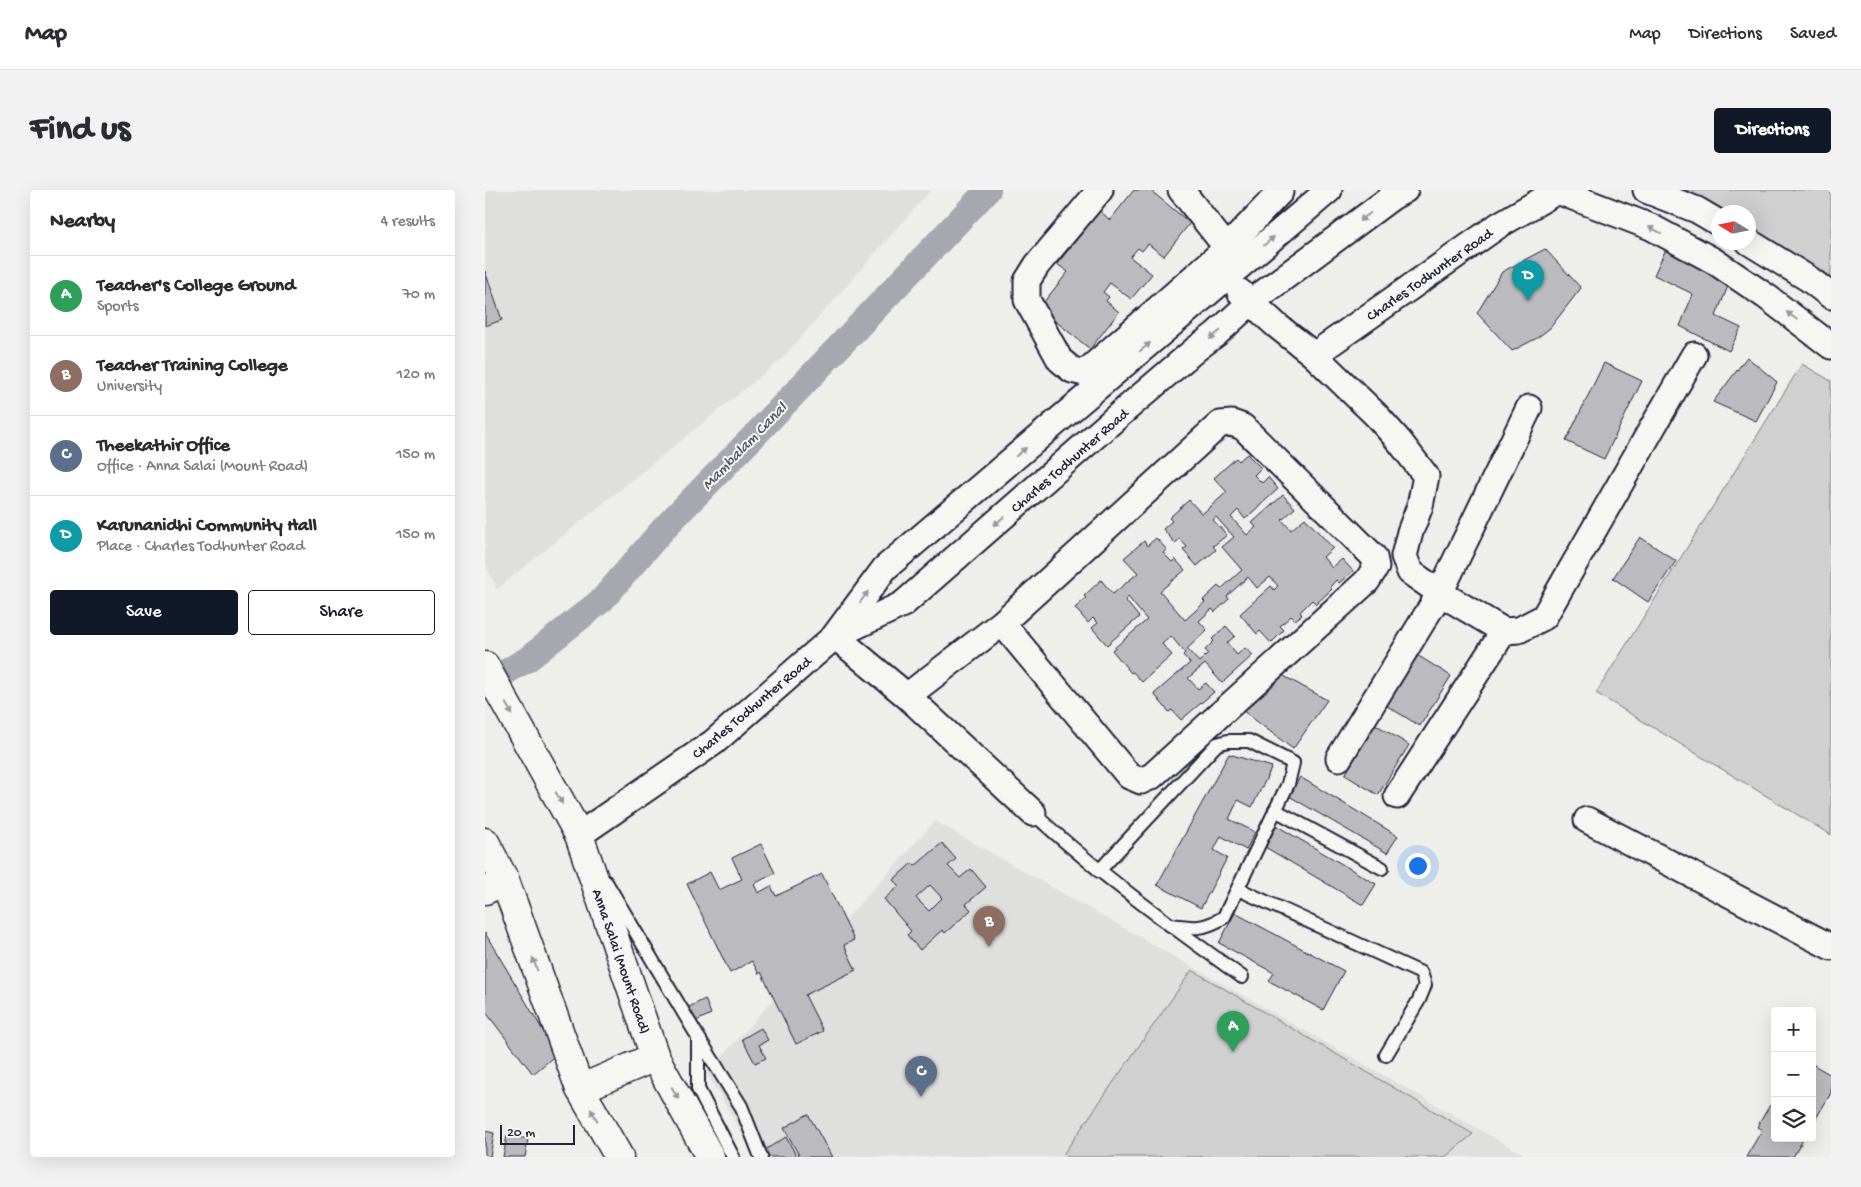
<!DOCTYPE html>
<html lang="en">
<head>
<meta charset="utf-8">
<style>
	:root { --surface:#fff; --page:#f2f2f3; --text:#2b2b33; --muted:#7c7c81; --line:#e1e1e2; --accent:#111827 }
	body { margin:0; font-family:"Gochi Hand",sans-serif; background:var(--page); color:var(--text) }
	.controls { position:absolute; right:15px; bottom:15px; display:grid; overflow:hidden; border-radius:5px; box-shadow:0 5px 20px #0002 }
	.controls button { width:45px; height:45px; display:grid; place-items:center; padding:0; border:0; border-bottom:1px solid var(--line); background:var(--surface); color:var(--text); font:25px sans-serif }
	.compass { position:absolute; left:1226px; top:15px; width:45px; height:45px; border-radius:50%; background:var(--surface); box-shadow:0 5px 20px #0002; rotate:280deg }
	.scale { position:absolute; left:15px; bottom:12px; width:75px; box-sizing:border-box; padding-left:5px; border:2px solid #22223b; border-top:0; font-size:14px; line-height:18px; white-space:nowrap; color:#22223b; -webkit-text-stroke:4px #f6f6f2; paint-order:stroke }
	.you { position:absolute; left:932px; top:675px; width:18px; height:18px; margin:-12px; border:4px solid #fff; border-radius:50%; background:#1a73e8; box-shadow:0 0 0 8px #1a73e833 }
	.badge { display:grid; place-items:center; width:32px; height:32px; border-radius:50%; background:var(--accent); color:#fff; font-size:16px; font-weight:700 }
	.pin { position:absolute; translate:-50% -41px; filter:drop-shadow(0 1px 2px #0008) }
	.pin::after { content:''; position:absolute; top:26px; width:18px; height:15px; background:inherit; clip-path:polygon(0 0,100% 0,50% 100%) }
	.list { margin:0; padding:0; list-style:none }
	h2 { display:flex; justify-content:space-between; align-items:center; height:65px; margin:0; padding:0 20px; font-size:21px }
	h2 small { font-size:16px; font-weight:400; color:var(--muted) }
	.list li { display:grid; grid-template-columns:32px 1fr auto; gap:15px; align-items:center; box-sizing:border-box; height:80px; padding:0 20px; border-top:1px solid var(--line) }
	.list b { display:block; font-size:19px; white-space:nowrap }
	.list p { margin:0; font-size:16px; white-space:nowrap; color:var(--muted) }
	.list em { font-size:16px; font-style:normal; color:var(--muted) }
	.actions { display:flex; gap:10px; padding:15px 20px }
	.actions a { flex:1; padding:11px 0; border:1px solid var(--accent); border-radius:5px; text-align:center; font-size:18px; color:var(--accent) }
	.actions .main { background:var(--accent); color:#fff }
	.icon { flex:none; width:28px; height:28px; fill:none; stroke:currentColor; stroke-width:2; stroke-linecap:round; stroke-linejoin:round }
	.map { position:relative; flex:none; width:1346px; height:967px; overflow:hidden; border-radius:5px }
	header { display:flex; align-items:center; gap:30px; box-sizing:border-box; height:70px; padding:0 25px; background:var(--surface); border-bottom:1px solid var(--line) }
	header strong { font-size:24px }
	nav { display:flex; gap:28px; margin-inline-start:auto; font-size:18px }
	.intro { display:flex; align-items:center; justify-content:space-between; box-sizing:border-box; height:120px; padding:0 30px }
	h1 { margin:0; font-size:35px }
	.button { padding:12px 22px; border-radius:5px; background:var(--accent); color:#fff; font-size:18px; font-weight:700 }
	main { display:flex; gap:30px; padding:0 30px }
	aside { flex:1; background:var(--surface); border-radius:5px; box-shadow:0 5px 20px #0002 }
	.map>svg:first-child { display:block }
</style>
</head>
<body>
<header>
<strong>Map</strong>
<nav><a>Map</a><a>Directions</a><a>Saved</a></nav>
</header>
<div class="intro"><h1>Find us</h1><a class="button">Directions</a></div>
<main>
<aside>
<h2>Nearby<small>4 results</small></h2>
<ul class="list">
<li><span class="badge" style="background:#2e9e5b">A</span><div><b>Teacher's College Ground</b><p>Sports</p></div><em>70 m</em></li>
<li><span class="badge" style="background:#8d6e63">B</span><div><b>Teacher Training College</b><p>University</p></div><em>120 m</em></li>
<li><span class="badge" style="background:#5c6f8a">C</span><div><b>Theekathir Office</b><p>Office · Anna Salai (Mount Road)</p></div><em>150 m</em></li>
<li><span class="badge" style="background:#0f9aa8">D</span><div><b>Karunanidhi Community Hall</b><p>Place · Charles Todhunter Road</p></div><em>150 m</em></li>
</ul>
<div class="actions"><a class="main">Save</a><a>Share</a></div>
</aside>
<div class="map">
<svg width="1346" height="967" viewBox="0 0 1346 967">
	<rect width="100%" height="100%" fill="#eeeeeb"/>
	<filter id="ink" filterUnits="userSpaceOnUse"><feTurbulence type="fractalNoise" baseFrequency=".02" numOctaves="2"/><feDisplacementMap in="SourceGraphic" scale="10" xChannelSelector="R" yChannelSelector="G"/><feConvolveMatrix kernelMatrix="1 2 1 2 8 2 1 2 1" color-interpolation-filters="sRGB"/></filter>
	<g filter="url(#ink)">
		<g fill="#dfdfde">
			<path d="M0,0H446L297,169L12,399L0,373Z"/>
			<path d="M450,631L1043,967H270L222,883Z"/>
		</g>
		<g fill="#d0d0d1" stroke="#797986">
			<path d="M1196,0H1346V86L1264,39V22H1235Z"/>
			<path d="M1317,174L1346,191V645L1111,503Z"/>
			<path d="M707,780L988,944L960,967H581L579,963Z"/>
		</g>
		<g fill="none" stroke-linecap="round" stroke-linejoin="round">
			<path stroke="#a7a7af" stroke-width="26" d="M0,494L43,469L117,410L180,337L270,245L503,0"/>
		</g>
		<g fill="#bbbbbf" stroke="#22223b" fill-rule="evenodd">
			<path d="M649,0H665L705,33L679,66L663,54L657,61L653,58L645,67L667,84L646,109L625,93L618,102L624,107L621,111L634,122L605,159L554,118L583,82L572,74L615,21L625,30Z"/>
			<path d="M1182,57L1245,91L1231,126L1256,138L1244,161L1195,136L1208,104L1169,85Z"/>
			<path d="M1060,59L1096,98L1065,138L1052,148L1027,161L992,123L1017,82Z"/>
			<path d="M0,81L17,130L0,136Z"/>
			<path d="M1262,167L1292,192L1271,231L1228,212Z"/>
			<path d="M1119,173L1157,191L1119,269L1081,251Z"/>
			<path d="M762,264L776,278L769,285L777,293L783,287L793,299L760,329L753,320L746,327L762,345L771,337L767,333L798,305L810,318L797,330L806,340L820,328L848,358L838,367L847,378L857,369L868,381L854,393L851,390L845,397L847,399L831,414L827,410L815,422L817,425L810,430L806,426L795,436L799,440L786,453L775,441L772,444L755,424L786,396L789,400L793,396L785,387L772,398L763,387L742,406L744,409L730,422L727,419L714,431L722,440L702,459L714,472L723,463L720,460L729,451L727,449L741,436L750,446L742,453L752,465L760,458L768,465L737,493L720,474L703,488L713,499L721,493L729,502L696,530L687,520L684,522L669,504L705,473L698,465L700,463L686,446L677,454L687,465L657,492L648,482L646,483L627,460L662,430L643,407L640,410L654,427L622,455L607,438L613,433L608,428L603,433L590,418L601,408L599,406L616,390L628,404L653,383L639,368L659,351L662,356L671,348L682,360L678,363L687,372L690,369L700,380L675,401L700,430L720,412L718,410L733,396L736,399L757,380L737,357L749,347L731,327L728,330L742,345L728,356L731,360L712,376L698,360L702,357L695,349L690,353L678,339L687,331L684,328L704,310L717,324L742,302L729,288L751,268L754,271Z"/>
			<path d="M1155,347L1191,371L1163,412L1128,388Z"/>
			<path d="M932,465L966,486L935,536L902,516Z"/>
			<path d="M797,485L842,510L808,559L757,520Z"/>
			<path d="M890,534L924,555L893,605L860,585Z"/>
			<path d="M744,564L787,577L767,617L753,610L744,629L770,642L761,660L736,646L729,660L742,668L716,718L672,695Z"/>
			<path d="M815,587L913,646L902,663L804,606Z"/>
			<path d="M792,636L891,694L878,715L780,657Z"/>
			<path d="M457,653L471,669L463,676L475,688L486,679L501,697L481,714L486,720L460,743L457,740L435,760L422,745L426,741L399,709L414,696L408,690L427,673L430,676ZM445,695L457,708L444,721L431,708Z"/>
			<path d="M276,654L290,683L269,694L273,703L286,696L291,706L337,684L369,750L359,755L371,780L320,805L338,841L311,854L276,782L274,784L267,771L245,783L202,694L225,682L234,700L257,689L247,668Z"/>
			<path d="M750,723L859,781L838,820L784,791L789,783L734,753Z"/>
			<path d="M0,743L72,864L48,884L0,821Z"/>
			<path d="M220,809L226,824L209,832L202,818Z"/>
			<path d="M276,838L283,850L274,855L281,868L270,873L257,849Z"/>
			<path d="M1327,874L1346,885V903L1327,935Z"/>
			<path d="M1285,915L1290,918V948H1319L1308,967H1261L1277,940L1272,937Z"/>
			<path d="M323,924L347,967H315L299,938Z"/>
			<path d="M0,941L9,943L5,967H0Z"/>
			<path d="M22,945L43,949L40,967H18Z"/>
			<path d="M301,947L312,967H282L278,961Z"/>
		</g>
		<g fill="none" stroke-linecap="round" stroke-linejoin="round">
			<g stroke="#22223b" stroke-width="16">
				<g id="lane">
					<path d="M790,620L897,678"/>
					<path d="M548,623C614,684 685,735 757,787"/>
					<path d="M614,681L732,554L743,551H764L808,573L803,594L739,727C719,740 708,738 685,735"/>
					<path d="M121,692L213,847V899L248,967"/>
					<path d="M753,699L936,783L940,795L934,810L901,865"/>
					<path d="M213,847L256,916L276,967"/>
				</g>
			</g>
			<g stroke="#22223b" stroke-width="29">
				<g id="street">
					<path d="M615,0L552,75L542,91V110L575,170L587,180L600,183L742,58L795,2"/>
					<path d="M696,0L742,58"/>
					<path d="M1070,0L1166,37L1229,71L1282,107L1346,156"/>
					<path d="M1161,0L1212,20L1234,33"/>
					<path d="M1264,52L1324,89L1346,106"/>
					<path d="M755,102L791,135L829,165L1014,35L1074,0"/>
					<path d="M829,165L891,225L915,252L941,286L935,316L925,342L919,366L925,382L955,403L1019,441L1034,440L1059,427L1209,165"/>
					<path d="M351,444L400,378L844,0"/>
					<path d="M350,446L422,506L548,623"/>
					<path d="M422,506L517,433L735,234L747,233L758,237L889,367L891,377L882,391L667,586L656,591L644,586L517,433"/>
					<path d="M854,568L955,403L1044,218"/>
					<path d="M912,606L1019,441"/>
					<path d="M1102,630L1346,757"/>
					<path d="M94,645L229,552L350,446L418,414L634,225L711,159L731,144L766,112L907,7L920,0"/>
				</g>
			</g>
			<g stroke="#22223b" stroke-width="31">
				<path id="secondary" d="M0,700L20,691"/>
			</g>
			<g stroke="#22223b" stroke-width="31">
				<g id="primary">
					<path d="M0,476L94,645L170,867L225,967"/>
					<path d="M0,652L20,691L95,899L134,967"/>
					<path d="M95,899L170,867"/>
				</g>
			</g>
			<use href="#lane" stroke="#f6f6f2" stroke-width="12"/>
			<use href="#street" stroke="#f6f6f2" stroke-width="25"/>
			<use href="#secondary" stroke="#f6f6f2" stroke-width="28"/>
			<use href="#primary" stroke="#f6f6f2" stroke-width="28"/>
		</g>
		<defs><path id="oneway-solid" d="M-6-.8H1V-3.2L6.5 0L1 3.2V.8H-6Z" transform="scale(1.25)"/></defs>
		<g fill="#9797a0">
			<use href="#oneway-solid" transform="translate(880 27) rotate(143)"/>
			<use href="#oneway-solid" transform="translate(1170 40) rotate(-153)"/>
			<use href="#oneway-solid" transform="translate(784 51) rotate(-41)"/>
			<use href="#oneway-solid" transform="translate(1307 126) rotate(-143)"/>
			<use href="#oneway-solid" transform="translate(730 145) rotate(141)"/>
			<use href="#oneway-solid" transform="translate(660 157) rotate(-40)"/>
			<use href="#oneway-solid" transform="translate(536 262) rotate(-40)"/>
			<use href="#oneway-solid" transform="translate(514 331) rotate(139)"/>
			<use href="#oneway-solid" transform="translate(379 407) rotate(-54)"/>
			<use href="#oneway-solid" transform="translate(24 519) rotate(61)"/>
			<use href="#oneway-solid" transform="translate(74 608) rotate(61)"/>
			<use href="#oneway-solid" transform="translate(50 774) rotate(-110)"/>
			<use href="#oneway-solid" transform="translate(190 903) rotate(61)"/>
			<use href="#oneway-solid" transform="translate(109 925) rotate(-120)"/>
		</g>
	</g>
	<g text-anchor="middle" stroke-width="4" stroke-linejoin="round" paint-order="stroke">
		<g font-size="15" fill="#22223b" stroke="#f6f6f2">
			<text transform="translate(944 84) rotate(-35)" y="5">Charles Todhunter Road</text>
			<text transform="translate(584 270) rotate(-41)" y="5">Charles Todhunter Road</text>
			<text transform="translate(266 517) rotate(-40)" y="5">Charles Todhunter Road</text>
			<text transform="translate(137 771) rotate(71)" y="5">Anna Salai (Mount Road)</text>
		</g>
		<g font-size="16" font-style="italic" fill="#575769" stroke="#f6f6f2">
			<text transform="translate(258 255) rotate(-46)" y="6">Mambalam Canal</text>
		</g>
	</g>
</svg>
<div class="controls">
<button>+</button>
<button>−</button>
<button><svg class="icon" aria-label="layers" viewBox="0 0 24 24"><path d="M12 4l9 5-9 5-9-5zM3 14l9 5 9-5"/></svg></button>
</div>
<svg class="compass" viewBox="-18 -18 36 36"><path d="M0-13l5 13h-10z" fill="#e53935"/><path d="M0 13l5-13h-10z" fill="#7c7c81"/></svg>
<div class="scale">20 m</div>
<div class="you"></div>
<div class="pin badge" style="left:748px;top:862px;background:#2e9e5b">A</div>
<div class="pin badge" style="left:504px;top:757px;background:#8d6e63">B</div>
<div class="pin badge" style="left:436px;top:907px;background:#5c6f8a">C</div>
<div class="pin badge" style="left:1043px;top:111px;background:#0f9aa8">D</div>
</div>
</main>
</body>
</html>
